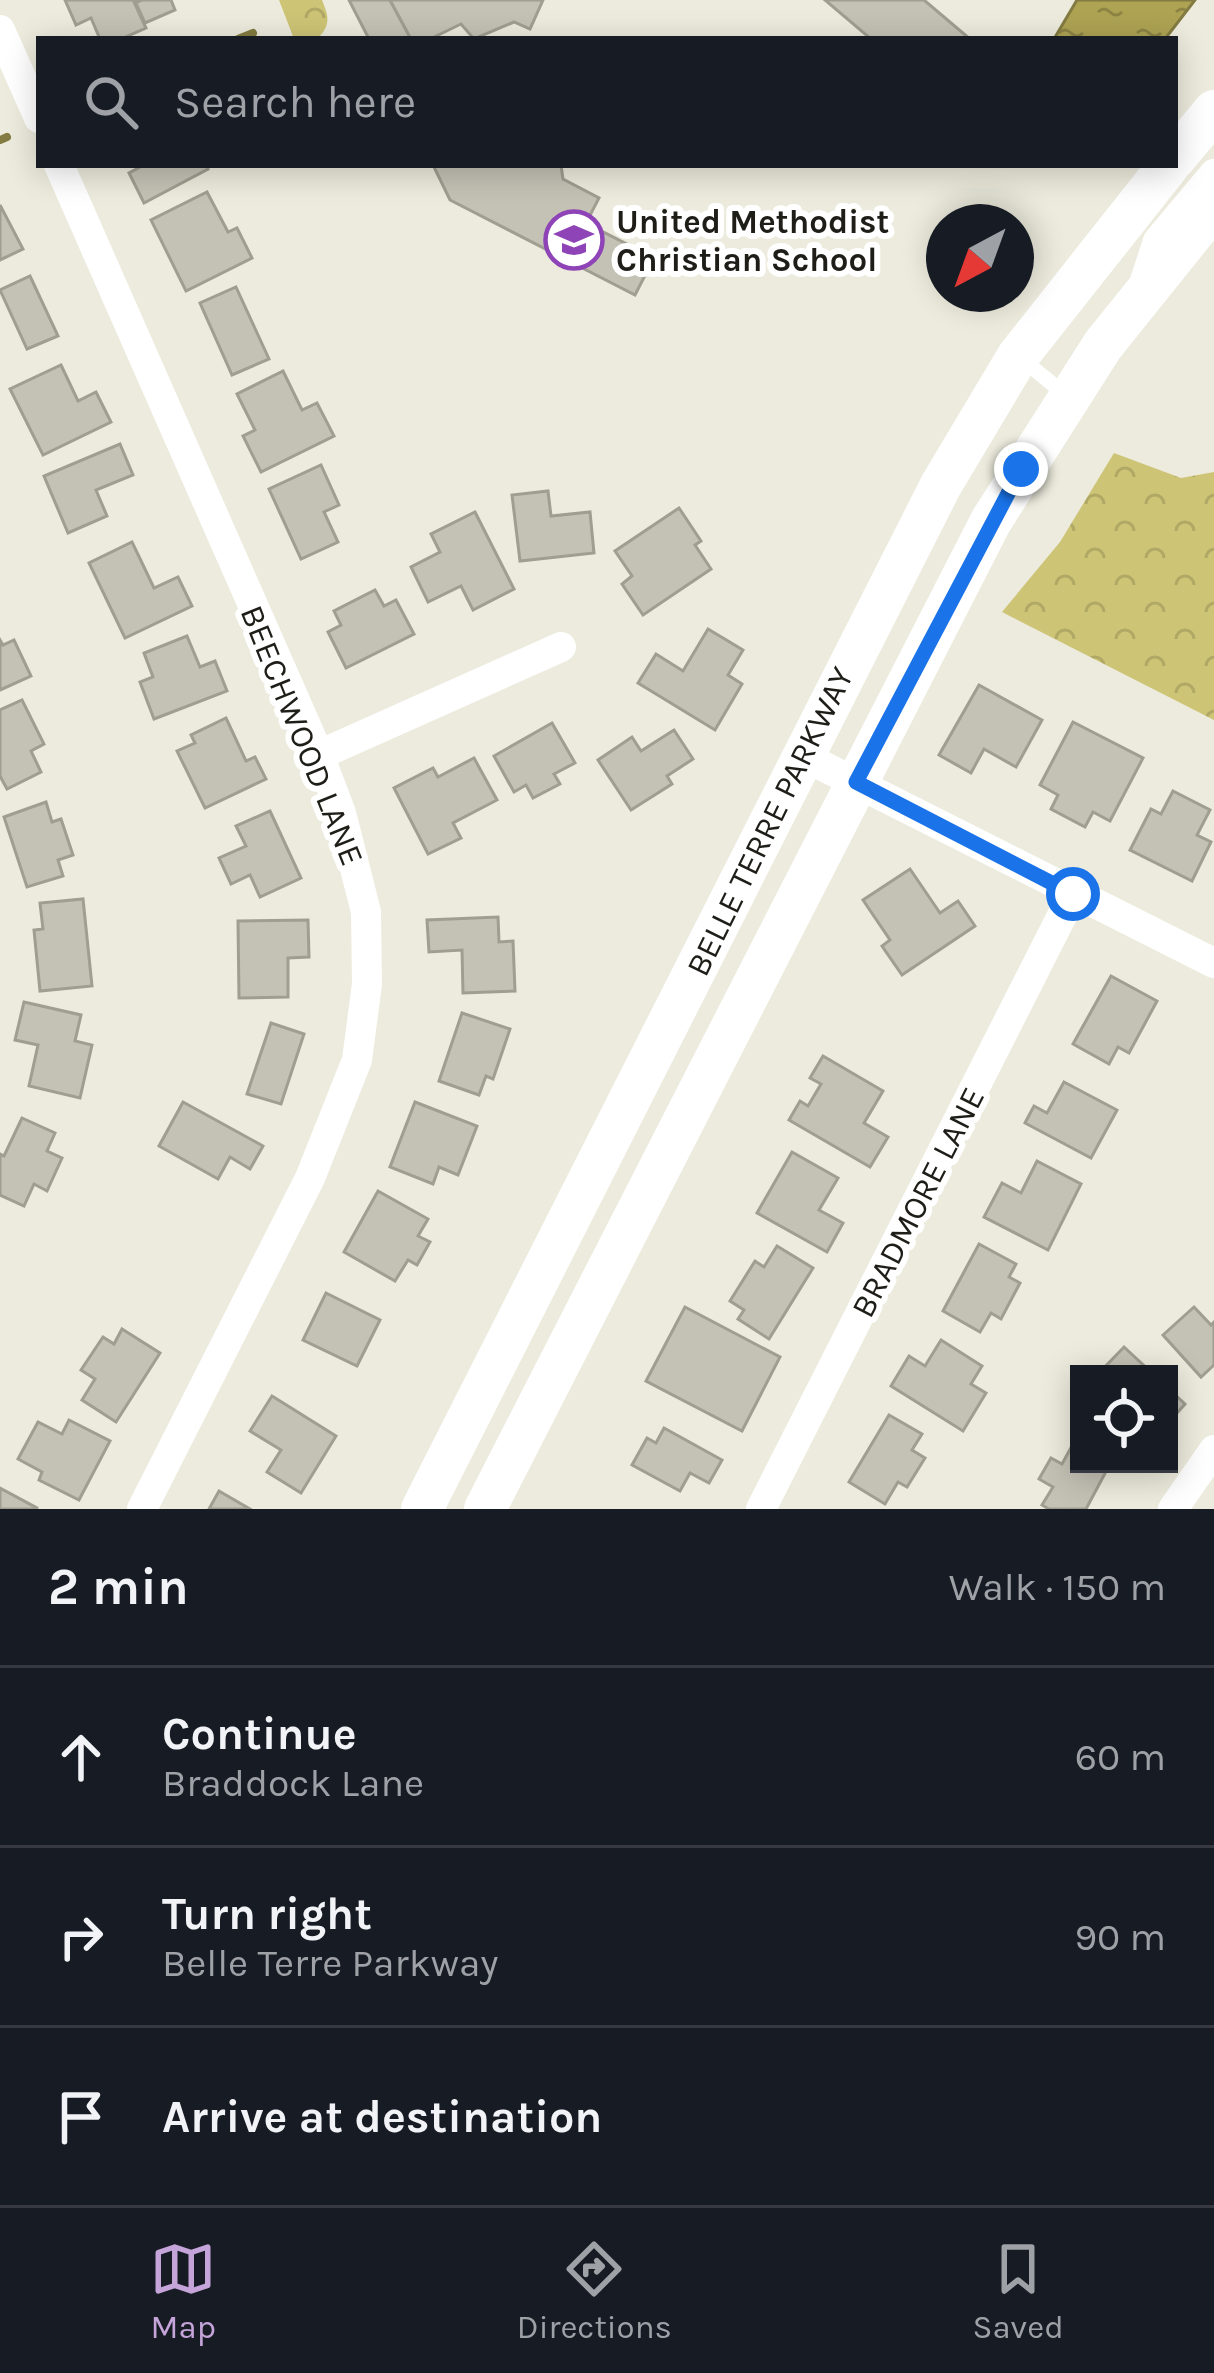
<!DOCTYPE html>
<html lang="en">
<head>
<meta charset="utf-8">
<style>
	:root { --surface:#171b24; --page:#20242c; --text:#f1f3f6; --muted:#9ea1a6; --line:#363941; --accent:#c4a4d9 }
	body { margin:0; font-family:Karla,sans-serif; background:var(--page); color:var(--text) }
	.controls { position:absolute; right:36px; bottom:36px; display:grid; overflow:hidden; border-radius:0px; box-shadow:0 6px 30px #0003 }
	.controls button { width:108px; height:108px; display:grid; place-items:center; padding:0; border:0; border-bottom:3px solid var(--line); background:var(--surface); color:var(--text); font:60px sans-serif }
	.compass { position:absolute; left:926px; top:204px; width:108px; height:108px; border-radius:50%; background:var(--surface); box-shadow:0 6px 30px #0003; rotate:221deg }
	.stop { position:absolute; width:36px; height:36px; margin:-27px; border:9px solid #1a73e8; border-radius:50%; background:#fff }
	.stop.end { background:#1a73e8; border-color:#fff; box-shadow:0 3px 12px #0008 }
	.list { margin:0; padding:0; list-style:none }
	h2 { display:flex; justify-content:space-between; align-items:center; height:156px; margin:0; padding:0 48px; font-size:51px }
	h2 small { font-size:39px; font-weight:400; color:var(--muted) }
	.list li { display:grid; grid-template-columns:78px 1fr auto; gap:36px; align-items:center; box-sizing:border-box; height:180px; padding:0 48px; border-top:3px solid var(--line) }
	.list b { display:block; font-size:45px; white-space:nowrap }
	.list p { margin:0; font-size:39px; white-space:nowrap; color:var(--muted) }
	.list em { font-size:39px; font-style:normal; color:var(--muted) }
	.icon { flex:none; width:66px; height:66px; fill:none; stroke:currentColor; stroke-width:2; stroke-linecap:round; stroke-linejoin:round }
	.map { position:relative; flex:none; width:1214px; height:1509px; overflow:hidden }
	.search { position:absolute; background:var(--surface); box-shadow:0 6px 30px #0003; left:36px; right:36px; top:36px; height:132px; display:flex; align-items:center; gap:30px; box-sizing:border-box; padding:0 42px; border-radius:0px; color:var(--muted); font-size:45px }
	.sheet { height:696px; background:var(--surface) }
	nav { display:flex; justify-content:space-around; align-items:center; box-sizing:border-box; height:168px; border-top:3px solid var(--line); background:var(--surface); font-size:33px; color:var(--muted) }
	nav a { display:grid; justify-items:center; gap:6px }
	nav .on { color:var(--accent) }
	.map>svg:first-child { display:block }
</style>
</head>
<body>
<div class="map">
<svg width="1214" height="1509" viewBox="0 0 1214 1509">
	<defs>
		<pattern id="forest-crowns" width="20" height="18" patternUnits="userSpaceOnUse" patternTransform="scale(3)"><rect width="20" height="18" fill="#cec476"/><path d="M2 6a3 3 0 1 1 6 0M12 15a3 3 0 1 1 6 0" fill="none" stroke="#b0a865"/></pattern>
		<pattern id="water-ripples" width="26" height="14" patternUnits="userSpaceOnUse" patternTransform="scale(3)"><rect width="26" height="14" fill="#aea353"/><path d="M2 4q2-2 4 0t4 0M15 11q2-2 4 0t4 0" fill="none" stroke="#8d8444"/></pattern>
	</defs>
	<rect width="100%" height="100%" fill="#ecebdd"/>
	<g fill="url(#forest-crowns)">
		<path d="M279,0H322C329,17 331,25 317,39H294Z"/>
		<path d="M1114,453L1181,478L1214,472V720L1002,612L1060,542Z"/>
	</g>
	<path fill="url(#water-ripples)" stroke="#837b41" stroke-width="3" d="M1077,0H1195L1165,39H1054Z"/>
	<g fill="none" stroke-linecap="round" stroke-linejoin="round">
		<g stroke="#837b41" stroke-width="8">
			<path d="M238,39L253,33"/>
			<path d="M0,140L7,137"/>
		</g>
	</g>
	<g fill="#c4c2b5" stroke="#a09e91" stroke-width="3">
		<path d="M65,0H139L134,2L146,28L121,39H100L91,18L76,25Z"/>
		<path d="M142,0H171L175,10L145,23L136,3Z"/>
		<path d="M349,0H390L411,39H369Z"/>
		<path d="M390,0H543L530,29L514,22L474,39L461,24L430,39H411Z"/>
		<path d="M825,0H924L970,39H871Z"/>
		<path d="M144,165H206L208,169L144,203L129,173Z"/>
		<path d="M433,165H561L563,179L599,198L586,223L654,258L635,295L450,200Z"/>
		<path d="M207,192L228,232L237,228L252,258L186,291L151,220Z"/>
		<path d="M0,205L23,249L0,260Z"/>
		<path d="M30,276L58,336L27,349L0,290Z"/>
		<path d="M236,287L269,359L232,375L200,303Z"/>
		<path d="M61,365L78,401L96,392L111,422L43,455L10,389Z"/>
		<path d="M283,371L302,410L317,403L334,436L261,472L243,436L255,430L237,394Z"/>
		<path d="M120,444L133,475L96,490L107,516L68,533L44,476Z"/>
		<path d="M321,465L339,505L324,512L338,542L301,559L269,489Z"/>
		<path d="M548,491L551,516L590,512L594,553L520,561L512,495Z"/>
		<path d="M679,508L701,541L695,545L711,569L643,615L622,584L632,576L615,551Z"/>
		<path d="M475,512L514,589L473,610L461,586L428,602L411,567L440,552L431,534Z"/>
		<path d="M132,542L154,588L178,577L192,606L125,638L89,563Z"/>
		<path d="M375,590L384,606L396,600L414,634L346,668L328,632L341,625L334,611Z"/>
		<path d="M708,629L743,650L728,675L742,684L715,730L638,683L656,654L683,671Z"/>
		<path d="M187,636L200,667L215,661L227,691L154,719L140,682L153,677L144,653Z"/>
		<path d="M0,640L3,645L14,640L31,676L0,690Z"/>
		<path d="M979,685L1042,720L1016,767L984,749L971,773L939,755Z"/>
		<path d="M22,700L44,744L31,751L41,772L7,789L0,776V710Z"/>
		<path d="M226,718L246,761L255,757L266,779L205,808L177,751L195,743L191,735Z"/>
		<path d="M1073,722L1143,758L1110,821L1093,812L1085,827L1051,809L1058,795L1040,785Z"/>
		<path d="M552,723L575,763L554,774L560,784L533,798L526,785L514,792L494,756Z"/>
		<path d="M674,730L693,759L667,776L672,784L631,810L598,760L632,737L641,751Z"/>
		<path d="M474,758L497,800L453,823L461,838L428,854L394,788L433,768L438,777Z"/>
		<path d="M1173,791L1210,810L1197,835L1211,842L1192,881L1130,850L1151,809L1161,814Z"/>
		<path d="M46,802L52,822L61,819L73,855L58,860L63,876L27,887L4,817Z"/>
		<path d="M270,811L301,878L260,897L250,875L231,884L219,858L246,846L236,826Z"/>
		<path d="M910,869L940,913L958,901L975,926L902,975L882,946L890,940L863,900Z"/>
		<path d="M83,899L92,986L40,991L34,930L43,929L40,903Z"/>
		<path d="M498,917L499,942L513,941L515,991L463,993L462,950L429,952L427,920Z"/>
		<path d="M308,920L309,957L288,958V997L239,998L238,921Z"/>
		<path d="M1111,976L1157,1001L1129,1053L1118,1047L1109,1064L1073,1044Z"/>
		<path d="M24,1002L81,1015L75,1041L92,1045L80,1098L29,1086L38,1045L15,1040Z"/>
		<path d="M462,1013L510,1029L493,1079L486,1076L479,1095L439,1081Z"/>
		<path d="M271,1023L304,1034L281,1104L247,1094Z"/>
		<path d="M823,1056L883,1091L864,1123L888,1137L870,1167L789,1120L800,1101L808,1106L821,1084L810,1078Z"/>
		<path d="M1064,1082L1117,1110L1091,1158L1025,1123L1034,1106L1047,1113Z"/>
		<path d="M183,1102L263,1146L250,1169L230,1157L218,1179L159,1146Z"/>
		<path d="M415,1102L477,1126L458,1175L439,1167L433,1184L390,1167Z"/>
		<path d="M22,1118L55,1133L47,1151L62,1158L47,1191L34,1184L24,1206L0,1195V1154L4,1156Z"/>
		<path d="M792,1152L838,1178L819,1210L843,1223L827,1252L757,1213Z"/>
		<path d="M1037,1161L1081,1184L1048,1250L984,1217L1002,1183L1021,1193Z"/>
		<path d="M378,1191L428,1219L418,1236L430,1242L417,1265L408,1260L395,1281L344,1252Z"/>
		<path d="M979,1244L1016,1264L1009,1277L1020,1283L1001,1319L991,1313L980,1332L943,1311Z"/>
		<path d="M777,1246L813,1268L769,1339L738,1319L744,1310L730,1301L755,1261L764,1267Z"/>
		<path d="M326,1293L380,1320L357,1366L303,1340Z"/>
		<path d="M685,1307L780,1357L742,1431L646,1381Z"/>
		<path d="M1194,1307L1211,1325L1214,1322V1365L1201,1377L1163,1335Z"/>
		<path d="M122,1329L160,1353L116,1422L82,1400L95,1379L81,1370L103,1337L114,1344Z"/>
		<path d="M941,1340L982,1366L971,1384L986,1393L963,1431L891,1386L909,1356L925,1366Z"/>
		<path d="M1124,1347L1153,1374H1098Z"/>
		<path d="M1169,1389L1185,1404L1169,1422Z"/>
		<path d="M272,1396L336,1436L301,1493L267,1472L281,1450L250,1431Z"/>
		<path d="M889,1415L922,1434L912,1450L925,1458L907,1487L898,1482L885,1504L849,1482Z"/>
		<path d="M69,1420L110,1441L79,1500L39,1480L42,1472L18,1459L38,1422L62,1434Z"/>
		<path d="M664,1428L722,1460L709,1483L690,1473L680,1491L632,1465L647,1438L656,1443Z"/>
		<path d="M1079,1433V1464H1110L1086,1509H1049L1042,1505L1053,1487L1039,1479L1051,1458L1062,1464Z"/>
		<path d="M0,1488L37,1508V1509H0Z"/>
		<path d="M219,1491L250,1509H209Z"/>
	</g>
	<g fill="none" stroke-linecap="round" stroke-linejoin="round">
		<path stroke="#fff" stroke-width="15" d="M1023,360L1067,396"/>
		<g stroke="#fff" stroke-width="30">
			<path d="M0,30L39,118"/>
			<path d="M59,165L319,755L341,813L366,912L367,984L357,1060L310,1178L142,1509"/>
			<path d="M1145,281L1158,241L1214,174"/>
			<path d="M319,755L561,647"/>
			<path d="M801,755L1214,963"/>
			<path d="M761,1509L1073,894"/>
			<path d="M1173,1509L1214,1450"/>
		</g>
		<g stroke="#fff" stroke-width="42">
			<path d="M1175,158L1214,111"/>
			<path d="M422,1509L941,485L1018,356L1169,165"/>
			<path d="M485,1509L991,521L1103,345L1214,207"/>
		</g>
	</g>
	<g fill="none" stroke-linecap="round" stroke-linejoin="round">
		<path stroke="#1a73e8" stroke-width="15" d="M1021,469L856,782L1073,894"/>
	</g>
	<defs>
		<g id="school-ring" transform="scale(3)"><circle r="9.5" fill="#fff" stroke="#8e44b6" stroke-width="1.5"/><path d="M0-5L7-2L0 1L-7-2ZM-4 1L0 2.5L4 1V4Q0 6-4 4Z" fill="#8e44b6"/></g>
	</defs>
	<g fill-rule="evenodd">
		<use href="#school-ring" x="574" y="240"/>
	</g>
	<g text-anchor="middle" stroke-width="12" stroke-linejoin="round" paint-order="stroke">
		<g font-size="33" font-weight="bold" fill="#1e1d18" stroke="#fff" text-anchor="start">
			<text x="616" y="233">United Methodist<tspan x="616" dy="38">Christian School</tspan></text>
		</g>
		<g font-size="33" fill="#1e1d18" stroke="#fff">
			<text transform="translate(303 735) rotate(68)" y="12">BEECHWOOD LANE</text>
			<text transform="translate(769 821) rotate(-64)" y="12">BELLE TERRE PARKWAY</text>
			<text transform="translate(917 1202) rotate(-63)" y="12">BRADMORE LANE</text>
		</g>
	</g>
</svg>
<div class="controls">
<button><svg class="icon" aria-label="locate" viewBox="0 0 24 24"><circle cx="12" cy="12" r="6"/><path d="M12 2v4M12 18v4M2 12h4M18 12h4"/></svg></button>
</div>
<svg class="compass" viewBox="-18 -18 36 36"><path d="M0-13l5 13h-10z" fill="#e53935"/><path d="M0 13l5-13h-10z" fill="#9ea1a6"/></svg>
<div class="stop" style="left:1073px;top:894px"></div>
<div class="stop end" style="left:1021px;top:469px"></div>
<div class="search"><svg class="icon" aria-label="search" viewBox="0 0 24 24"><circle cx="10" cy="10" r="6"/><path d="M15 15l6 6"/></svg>Search here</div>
</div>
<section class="sheet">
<h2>2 min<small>Walk · 150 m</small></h2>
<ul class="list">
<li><svg class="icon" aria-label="ahead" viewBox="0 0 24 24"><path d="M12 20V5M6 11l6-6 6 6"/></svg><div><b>Continue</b><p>Braddock Lane</p></div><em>60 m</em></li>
<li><svg class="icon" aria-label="right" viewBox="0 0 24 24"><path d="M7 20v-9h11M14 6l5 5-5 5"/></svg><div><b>Turn right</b><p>Belle Terre Parkway</p></div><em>90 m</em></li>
<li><svg class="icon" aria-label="arrive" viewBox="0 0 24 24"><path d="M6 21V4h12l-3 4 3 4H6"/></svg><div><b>Arrive at destination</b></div></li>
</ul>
</section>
<nav>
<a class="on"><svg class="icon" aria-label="map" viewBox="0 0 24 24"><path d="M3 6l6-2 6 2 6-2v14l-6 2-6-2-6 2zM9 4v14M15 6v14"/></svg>Map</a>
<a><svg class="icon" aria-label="directions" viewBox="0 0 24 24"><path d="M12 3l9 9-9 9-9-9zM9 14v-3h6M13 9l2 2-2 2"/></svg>Directions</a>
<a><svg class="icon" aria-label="saved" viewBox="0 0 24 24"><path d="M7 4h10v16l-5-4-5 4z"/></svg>Saved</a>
</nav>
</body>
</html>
